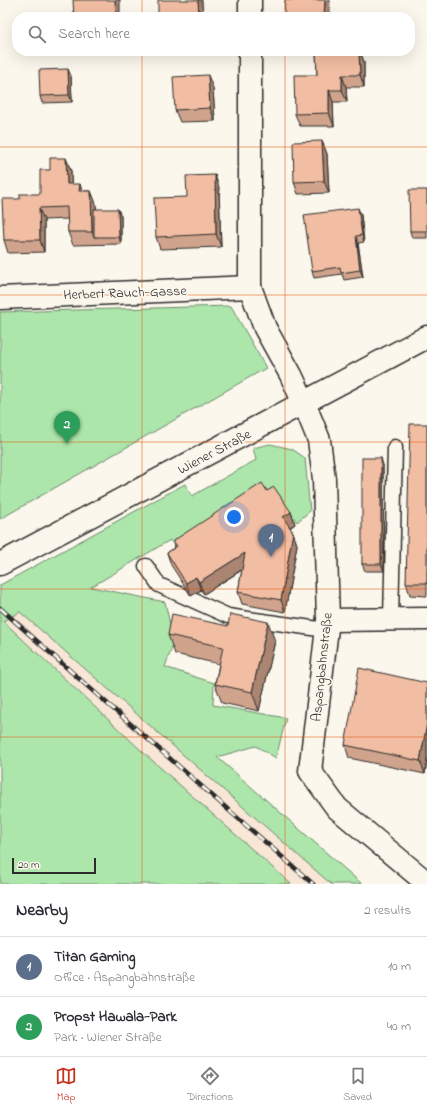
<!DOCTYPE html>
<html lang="en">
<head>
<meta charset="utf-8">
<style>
	:root { --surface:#fff; --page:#f2f2f3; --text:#2b2b33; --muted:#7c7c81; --line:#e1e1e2; --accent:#c8321e }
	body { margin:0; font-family:"Indie Flower",sans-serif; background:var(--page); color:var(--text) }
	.scale { position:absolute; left:12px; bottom:10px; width:84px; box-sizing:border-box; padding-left:4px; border:2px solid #2b2b2b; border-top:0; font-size:11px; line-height:14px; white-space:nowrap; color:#2b2b2b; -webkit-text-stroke:3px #fbf7ec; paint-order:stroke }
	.you { position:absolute; left:234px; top:517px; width:14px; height:14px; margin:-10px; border:3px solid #fff; border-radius:50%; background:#1a73e8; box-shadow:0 0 0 6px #1a73e833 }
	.badge { display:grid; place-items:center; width:26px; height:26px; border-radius:50%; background:var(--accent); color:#fff; font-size:13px; font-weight:700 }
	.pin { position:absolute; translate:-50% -33px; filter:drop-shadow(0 1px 2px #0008) }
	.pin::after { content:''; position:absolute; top:21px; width:14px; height:12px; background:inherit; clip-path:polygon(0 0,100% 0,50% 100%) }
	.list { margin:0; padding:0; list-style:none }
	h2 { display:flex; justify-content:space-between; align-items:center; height:52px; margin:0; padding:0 16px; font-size:17px }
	h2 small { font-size:13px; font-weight:400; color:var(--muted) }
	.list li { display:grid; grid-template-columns:26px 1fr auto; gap:12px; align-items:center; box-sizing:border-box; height:60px; padding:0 16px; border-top:1px solid var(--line) }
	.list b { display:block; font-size:15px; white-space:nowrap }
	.list p { margin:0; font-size:13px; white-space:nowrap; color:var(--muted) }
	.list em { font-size:13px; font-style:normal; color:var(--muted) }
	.icon { flex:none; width:22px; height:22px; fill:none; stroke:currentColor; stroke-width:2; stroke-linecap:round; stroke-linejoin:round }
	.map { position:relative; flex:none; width:427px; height:884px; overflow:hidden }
	.search { position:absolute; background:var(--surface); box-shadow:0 4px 16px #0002; left:12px; right:12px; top:12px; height:44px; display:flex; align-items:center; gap:10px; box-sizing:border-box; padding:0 14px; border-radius:16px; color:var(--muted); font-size:15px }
	.sheet { height:172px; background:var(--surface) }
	nav { display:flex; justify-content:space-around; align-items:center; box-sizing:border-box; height:56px; border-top:1px solid var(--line); background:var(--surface); font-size:11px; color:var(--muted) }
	nav a { display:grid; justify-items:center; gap:2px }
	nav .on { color:var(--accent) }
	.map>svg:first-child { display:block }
</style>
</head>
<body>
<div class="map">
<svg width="427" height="884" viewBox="0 0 427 884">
	<rect width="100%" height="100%" fill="#fbf7ec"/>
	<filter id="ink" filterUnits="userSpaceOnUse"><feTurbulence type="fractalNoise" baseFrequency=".025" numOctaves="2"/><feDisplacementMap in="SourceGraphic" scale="8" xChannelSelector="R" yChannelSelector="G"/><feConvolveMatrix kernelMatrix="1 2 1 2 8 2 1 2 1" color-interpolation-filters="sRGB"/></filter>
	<g filter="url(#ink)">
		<path fill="#f8e6d6" d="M20,612L331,884H291L267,863L145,754L3,621Z"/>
		<g fill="#ace6ab" stroke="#6c886b">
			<path d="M231,306L266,368L0,519V312Z"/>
			<path d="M270,444L292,449L305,458L310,511L297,522L279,497L176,549L170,540L91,587L165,602L174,642L165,667L214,683L213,705L286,718L276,758L256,746L217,757L362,884H331L20,612L3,621L145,754L291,884H0V585L185,484L192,496L256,460L253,448Z"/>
		</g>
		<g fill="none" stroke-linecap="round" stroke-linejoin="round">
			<g stroke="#2b2b2b" stroke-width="17">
				<g id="service">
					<path d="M146,566L159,585L228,616L326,630"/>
					<path d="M391,619L395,447"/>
				</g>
			</g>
			<g stroke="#2b2b2b" stroke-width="25">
				<g id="minor">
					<path d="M250,0V17"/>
					<path d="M250,51V287L265,328L291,375L304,403L319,440L324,479L328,620L310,771L337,808L427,883"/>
					<path d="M0,298L250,287"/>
					<path d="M328,620L427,619"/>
				</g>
			</g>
			<g stroke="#2b2b2b" stroke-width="25">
				<path id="secondary" d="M0,564L427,337"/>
			</g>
			<use href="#service" stroke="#fbf7ec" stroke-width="14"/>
			<use href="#minor" stroke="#fbf7ec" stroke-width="22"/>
			<use href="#secondary" stroke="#fbf7ec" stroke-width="22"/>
			<g stroke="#2b2b2b" stroke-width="4.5">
				<path id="rail" d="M0,608L85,684L313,884"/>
			</g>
			<use href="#rail" stroke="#fbf7ec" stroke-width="3" stroke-dasharray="9" stroke-linecap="butt"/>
		</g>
		<g fill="#d0a38c" stroke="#2b2b2b">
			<path d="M316,51H360L364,62V87H346L347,102H333L334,126H300L295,114L317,75Z"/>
			<path d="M71,76L72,102L42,103L40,96Z"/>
			<path d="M213,88L215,121L180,122L175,110Z"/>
			<path d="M322,141L327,154L329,193L298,194L294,182Z"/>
			<path d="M66,158L71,171V184L82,191H91L96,204V209L121,216V244L73,245L68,232V219L44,220V252L8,253L4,240L20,199L40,194Z"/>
			<path d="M215,175L219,188L221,247L160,249L156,237L187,197Z"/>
			<path d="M427,190V238H412L410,231Z"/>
			<path d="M361,215L364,242L358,243L363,277L344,280L342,274L314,278L312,271Z"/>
			<path d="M427,424V596L410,595L406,583Z"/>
			<path d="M383,465L384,571H365L362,564Z"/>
			<path d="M267,491L291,512L295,524L290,528L293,532L297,545L285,612L242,604L238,592L242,570L204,594L201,590L191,596L171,565L167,553L175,547L173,541Z"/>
			<path d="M168,635L275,641L259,711L222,703L215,684L219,664L175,654Z"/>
			<path d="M427,683V760L425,774L349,758L345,745Z"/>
		</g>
		<g fill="#a98572" stroke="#2b2b2b">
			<path d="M115,0H120V17H116Z"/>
			<path d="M198,0H202L203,17H199Z"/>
			<path d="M325,0H330L329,17H324Z"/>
			<path d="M359,51H360L364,62V87L360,75Z"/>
			<path d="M68,69L71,76L72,102L69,95Z"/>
			<path d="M208,75L213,88L215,121L210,108Z"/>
			<path d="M342,75L346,87L347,102L342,90Z"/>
			<path d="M329,90L333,102L334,126L329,113Z"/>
			<path d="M322,141L327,154L329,193L324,181Z"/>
			<path d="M66,158L71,171L72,197L67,184Z"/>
			<path d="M215,175L219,188L221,247L216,234Z"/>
			<path d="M80,184L84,197L79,191Z"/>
			<path d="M91,191L96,204L97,237H94L92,232Z"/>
			<path d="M39,208L44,220V252L40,240Z"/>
			<path d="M358,208L361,215L364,242L362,235Z"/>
			<path d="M118,209L121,216V244L119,237Z"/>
			<path d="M356,236L358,243L363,277L360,270Z"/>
			<path d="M381,458L383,465L384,571L381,564Z"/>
			<path d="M291,512L295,524L287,529L283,517Z"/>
			<path d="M293,532L297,545L285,612L281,600Z"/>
			<path d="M245,553L249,565L204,594L199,582Z"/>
			<path d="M196,577L201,590L191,596L186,583Z"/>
			<path d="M268,622L275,641L259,711L252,692Z"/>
			<path d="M427,723V760L425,774L420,761Z"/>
		</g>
		<g fill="#f2bea3" stroke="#2b2b2b">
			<path d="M73,0H115L116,17H74Z"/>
			<path d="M158,0H198L199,17H158Z"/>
			<path d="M285,0H325L324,17H284Z"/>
			<path d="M316,51H359L360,75H342V90H329V113L295,114L294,75H317Z"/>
			<path d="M68,69L69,95L40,96L39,70Z"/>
			<path d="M208,75L210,108L175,110L173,77Z"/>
			<path d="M322,141L324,181L294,182L293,142Z"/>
			<path d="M50,158H66L67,184H80L79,191H91L92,232H68L67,207L39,208L40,240H4L2,199H20V194H40V170H50Z"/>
			<path d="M215,175L216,234L156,237L154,198L187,197L186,176Z"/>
			<path d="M409,190H427V231H410Z"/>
			<path d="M358,208L362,235L356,236L360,270L341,273L340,267L312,271L304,215Z"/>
			<path d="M94,209H118L119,237H94Z"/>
			<path d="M410,424H427V583H406Z"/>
			<rect x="362" y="458" width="19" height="106"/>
			<path d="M262,483L267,491L274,487L291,512L283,517L293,532L281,600L238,592L245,553L199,582L196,577L186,583L167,553L177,546L173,541Z"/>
			<path d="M172,614L228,626L230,614L268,622L252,692L215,684L223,647L168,635Z"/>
			<path d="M359,668L427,683V723L420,761L345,745Z"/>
		</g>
	</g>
	<path fill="none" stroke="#e8590c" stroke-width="1" stroke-opacity="0.55" d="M142,0V17M285,0V17M142,51V884M285,51V884M0,147H427M0,295H427M0,442H427M0,589H427M0,737H427"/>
	<g text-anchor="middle" stroke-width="3.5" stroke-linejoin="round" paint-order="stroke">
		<g font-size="14" fill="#2b2b2b" stroke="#fbf7ec">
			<text transform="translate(125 292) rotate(-2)" y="5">Herbert Rauch-Gasse</text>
			<text transform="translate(214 451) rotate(-28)" y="5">Wiener Straße</text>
			<text transform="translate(321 667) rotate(-84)" y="5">Aspangbahnstraße</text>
		</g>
	</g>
</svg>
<div class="scale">20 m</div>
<div class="you"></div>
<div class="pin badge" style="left:271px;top:557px;background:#5c6f8a">1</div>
<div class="pin badge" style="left:67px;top:444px;background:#2e9e5b">2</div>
<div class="search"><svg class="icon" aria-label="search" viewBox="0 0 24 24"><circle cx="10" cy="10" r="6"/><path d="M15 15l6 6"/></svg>Search here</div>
</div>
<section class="sheet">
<h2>Nearby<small>2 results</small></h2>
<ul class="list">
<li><span class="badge" style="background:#5c6f8a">1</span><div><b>Titan Gaming</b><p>Office · Aspangbahnstraße</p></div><em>10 m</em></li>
<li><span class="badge" style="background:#2e9e5b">2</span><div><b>Propst Hawala-Park</b><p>Park · Wiener Straße</p></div><em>40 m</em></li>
</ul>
</section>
<nav>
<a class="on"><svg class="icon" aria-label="map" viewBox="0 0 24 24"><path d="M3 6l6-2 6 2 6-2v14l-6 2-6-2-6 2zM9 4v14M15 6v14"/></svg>Map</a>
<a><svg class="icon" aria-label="directions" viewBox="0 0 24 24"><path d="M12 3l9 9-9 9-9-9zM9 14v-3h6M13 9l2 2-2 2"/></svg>Directions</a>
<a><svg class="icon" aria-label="saved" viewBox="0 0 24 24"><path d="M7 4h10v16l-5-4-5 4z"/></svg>Saved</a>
</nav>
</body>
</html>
